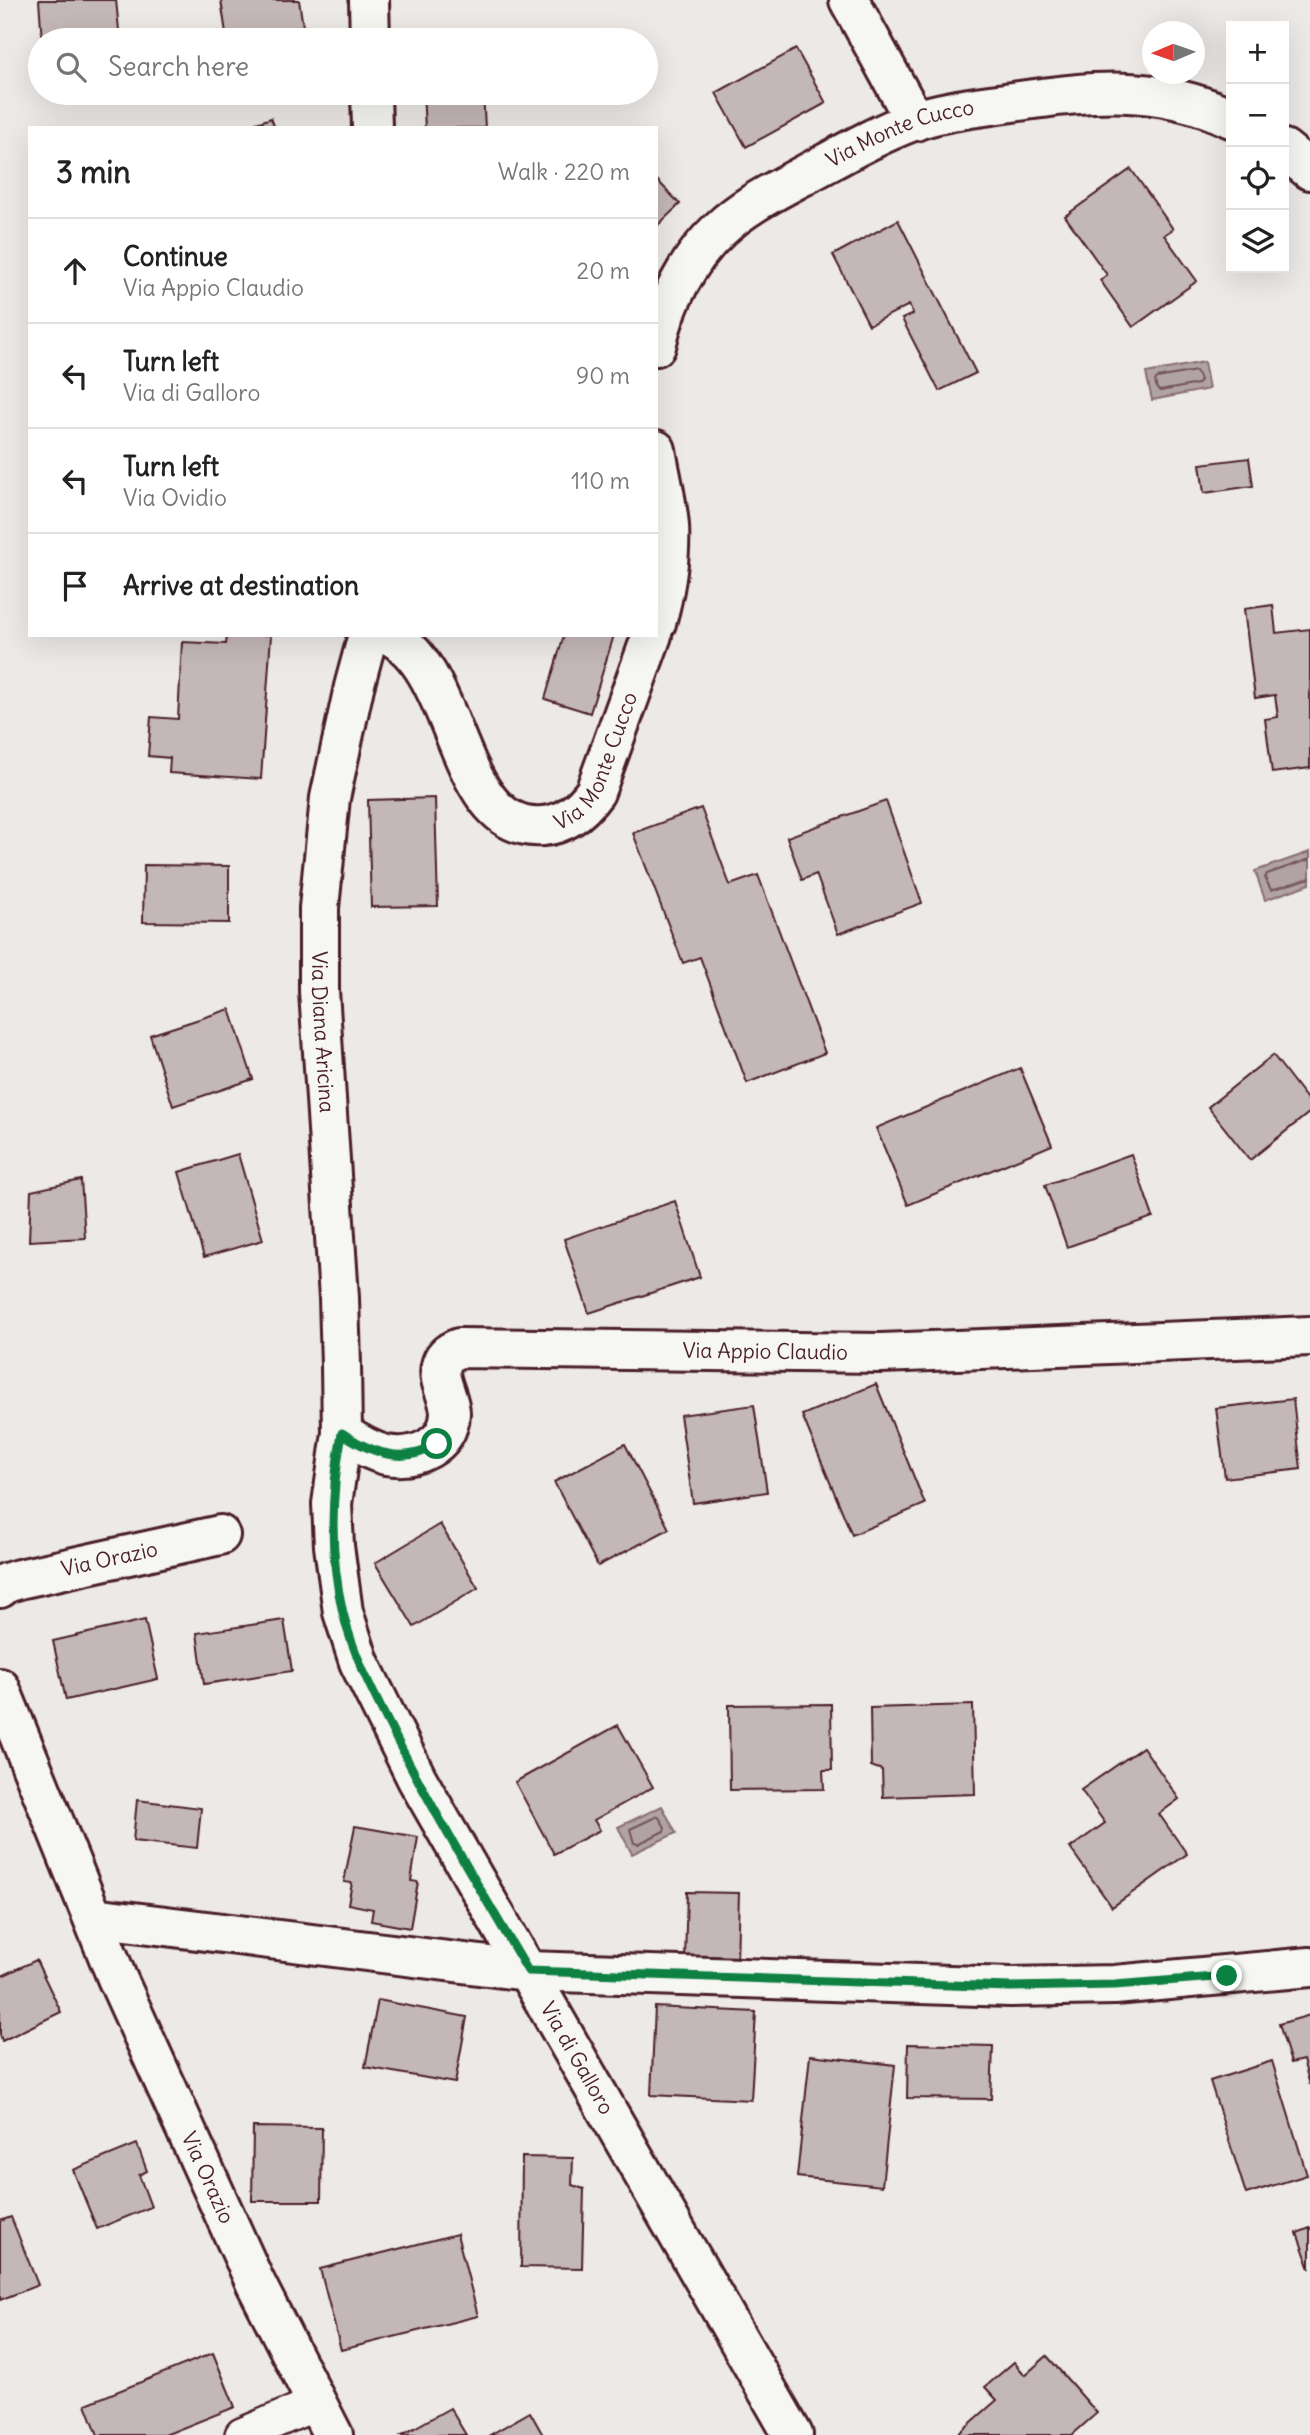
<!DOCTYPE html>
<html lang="en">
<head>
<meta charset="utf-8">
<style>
	:root { --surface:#fff; --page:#f2f2f2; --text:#222; --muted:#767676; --line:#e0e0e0 }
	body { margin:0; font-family:Delius,sans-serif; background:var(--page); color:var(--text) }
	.controls { position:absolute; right:21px; top:21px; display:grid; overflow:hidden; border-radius:0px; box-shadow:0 7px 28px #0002 }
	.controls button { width:63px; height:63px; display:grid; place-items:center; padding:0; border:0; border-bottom:2px solid var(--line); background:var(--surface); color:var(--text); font:35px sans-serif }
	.compass { position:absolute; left:1142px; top:21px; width:63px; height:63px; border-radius:50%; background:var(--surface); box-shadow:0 7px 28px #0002; rotate:268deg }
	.stop { position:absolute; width:21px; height:21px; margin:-16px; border:5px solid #0b8043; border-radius:50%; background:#fff }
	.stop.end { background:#0b8043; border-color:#fff; box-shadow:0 2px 7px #0008 }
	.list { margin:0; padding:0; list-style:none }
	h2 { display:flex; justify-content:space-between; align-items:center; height:91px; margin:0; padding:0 28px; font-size:30px }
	h2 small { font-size:23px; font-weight:400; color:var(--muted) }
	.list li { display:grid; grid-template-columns:46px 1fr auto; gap:21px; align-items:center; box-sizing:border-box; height:105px; padding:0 28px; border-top:2px solid var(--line) }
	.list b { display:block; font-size:26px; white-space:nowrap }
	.list p { margin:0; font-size:23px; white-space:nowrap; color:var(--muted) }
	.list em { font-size:23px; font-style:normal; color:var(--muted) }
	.icon { flex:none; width:38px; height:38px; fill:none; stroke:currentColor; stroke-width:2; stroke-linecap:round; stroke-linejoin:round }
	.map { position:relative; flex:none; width:1310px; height:2435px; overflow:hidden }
	.search { position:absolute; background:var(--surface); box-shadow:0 7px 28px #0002; left:28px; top:28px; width:630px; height:77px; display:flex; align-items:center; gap:18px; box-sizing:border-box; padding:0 24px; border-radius:38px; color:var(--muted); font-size:26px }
	.panel { position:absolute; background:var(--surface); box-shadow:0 7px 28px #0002; left:28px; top:126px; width:630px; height:511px; border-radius:0px }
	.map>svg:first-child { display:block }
</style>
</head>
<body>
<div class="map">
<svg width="1310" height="2435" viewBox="0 0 1310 2435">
	<rect width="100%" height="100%" fill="#ece9e6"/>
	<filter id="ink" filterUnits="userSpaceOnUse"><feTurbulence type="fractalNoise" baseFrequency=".0143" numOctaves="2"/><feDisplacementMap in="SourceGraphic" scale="14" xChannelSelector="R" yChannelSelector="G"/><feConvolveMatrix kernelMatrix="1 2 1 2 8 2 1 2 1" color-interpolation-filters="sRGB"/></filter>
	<g filter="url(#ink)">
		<g fill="#b1a2a3" stroke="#886e73" stroke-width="2">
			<path d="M1204,362L1209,389L1152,400L1146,373Z"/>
			<path d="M1310,852V884L1265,900L1255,871Z"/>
			<path d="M662,1806L676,1833L632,1854L618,1827Z"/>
		</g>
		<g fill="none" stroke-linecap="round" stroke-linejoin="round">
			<g stroke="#73535b" stroke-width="2">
				<path d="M1196,371L1200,380L1198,384L1160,391L1157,389L1155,381L1157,378Z"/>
				<path d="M1310,859L1267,874L1265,878L1271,890L1310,878"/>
				<path d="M658,1816L665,1827L664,1831L638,1844L634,1843L630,1829Z"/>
			</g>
		</g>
		<g fill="#c4b7b7" stroke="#4a1f2b" stroke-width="2">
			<path d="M39,0H116L120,40H42Z"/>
			<path d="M221,0H299L305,40H227Z"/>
			<path d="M796,49L826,103L746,147L716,93Z"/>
			<path d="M423,93H483L485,128H425Z"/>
			<path d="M271,118L275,128H242Z"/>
			<path d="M1131,169L1173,229L1164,235L1197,281L1133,327L1100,280L1107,275L1065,216Z"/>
			<path d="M656,179L680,204L656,227Z"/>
			<path d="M898,220L976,373L939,391L902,319L913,314L909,305L869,325L833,255Z"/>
			<path d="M1249,458L1253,486L1204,493L1200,464Z"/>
			<path d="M1273,605L1276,633L1310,629V768L1272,773L1265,719L1278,717L1275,695L1255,698L1244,609Z"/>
			<path d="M227,635H271L261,779L169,773L170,758L148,756L151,717L178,719L182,642L226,644Z"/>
			<path d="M564,635H614L590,713L545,699Z"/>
			<path d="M435,798L438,906L371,907L368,800Z"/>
			<path d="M886,801L922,903L838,934L816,874L802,880L787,837Z"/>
			<path d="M701,808L730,885L758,875L825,1053L747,1083L700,957L683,963L633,833Z"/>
			<path d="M144,865L229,866V923L143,922Z"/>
			<path d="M230,1009L253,1079L173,1106L150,1035Z"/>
			<path d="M1273,1055L1310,1103V1112L1250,1160L1208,1107Z"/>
			<path d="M1020,1068L1052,1145L908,1205L876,1128Z"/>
			<path d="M238,1154L263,1240L204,1257L179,1172Z"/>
			<path d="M1131,1154L1153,1217L1067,1247L1045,1185Z"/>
			<path d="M81,1180L85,1238L29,1241L31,1191Z"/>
			<path d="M675,1201L700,1277L589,1313L564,1239Z"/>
			<path d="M876,1384L925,1504L852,1535L802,1415Z"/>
			<path d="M1293,1399L1301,1469L1225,1478L1216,1408Z"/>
			<path d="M754,1405L767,1492L693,1503L680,1415Z"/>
			<path d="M625,1444L669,1529L598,1566L554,1482Z"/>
			<path d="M440,1524L478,1588L414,1627L375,1563Z"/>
			<path d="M145,1620L158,1679L66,1700L53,1641Z"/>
			<path d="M284,1620L292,1671L204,1684L197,1633Z"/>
			<path d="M831,1704L832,1770H823L824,1789L730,1790L729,1705Z"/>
			<path d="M973,1705L975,1794L883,1797L882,1770L871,1766L870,1708Z"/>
			<path d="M618,1725L653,1787L594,1820L600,1830L554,1854L515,1782Z"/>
			<path d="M1143,1747L1179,1799L1159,1814L1187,1854L1112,1907L1070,1848L1105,1823L1081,1790Z"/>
			<path d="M137,1800L201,1808L197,1848L133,1841Z"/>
			<path d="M355,1826L418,1837L411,1881L418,1882L410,1928L371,1921L373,1909L348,1904L352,1883L344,1882Z"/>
			<path d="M687,1892L739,1893L737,1962L685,1960Z"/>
			<path d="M36,1960L61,2012L2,2041L0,2035V1977Z"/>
			<path d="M378,2000L467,2017L455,2083L365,2067Z"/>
			<path d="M655,2007L756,2012L751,2100L651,2095Z"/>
			<path d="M1310,2015V2085L1303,2060L1291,2063L1279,2024Z"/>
			<path d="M908,2044L993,2046L991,2099L907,2098Z"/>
			<path d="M810,2055L895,2065L882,2186L797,2177Z"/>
			<path d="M1272,2061L1307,2175L1246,2194L1210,2081Z"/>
			<path d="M253,2127L322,2128L321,2201H252Z"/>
			<path d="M137,2144L147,2171L139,2175L151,2207L97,2229L73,2170Z"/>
			<path d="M522,2157L573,2158L572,2185L584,2189L582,2268L521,2267Z"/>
			<path d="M11,2217L38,2285L0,2300V2221Z"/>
			<path d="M1310,2228V2269L1297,2233Z"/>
			<path d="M457,2234L478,2316L341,2350L320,2269Z"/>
			<path d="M213,2353L235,2407L165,2435H98L86,2404Z"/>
			<path d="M1047,2356L1097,2413L1072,2435H957L997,2400L985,2387L1014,2362L1025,2375Z"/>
			<path d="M450,2408L466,2435H402Z"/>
			<path d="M530,2412L543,2435H490Z"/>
		</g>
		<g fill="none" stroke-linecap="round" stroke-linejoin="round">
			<g stroke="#4a1f2b" stroke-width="38">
				<path id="pedestrian" d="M242,2435L317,2403"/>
			</g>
			<g stroke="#4a1f2b" stroke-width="44">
				<g id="minor">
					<path d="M369,0L370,40"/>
					<path d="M849,0L915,121"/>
					<path d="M371,93L372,128"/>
					<path d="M1284,149L1310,170"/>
					<path id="s1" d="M656,346C665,304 688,259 719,230C745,205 777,190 808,173C843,154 876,135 913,121C945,110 979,107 1012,102C1092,91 1156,83 1231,118"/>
					<path d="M656,450C660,475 667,500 669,526C671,559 665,591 656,623"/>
					<path id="s2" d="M368,635L354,687L330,798L319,908V991L339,1298L341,1365L342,1433L332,1504L334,1546L343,1612L359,1662L417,1779L793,2435"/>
					<path id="s3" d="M389,635C461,670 454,833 543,826C566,824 582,810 595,792L652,635"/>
					<path id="s4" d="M342,1433C355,1442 370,1451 386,1455C415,1460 449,1447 450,1413C450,1397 437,1381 441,1366C443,1356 450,1351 459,1348L881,1353L1310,1336"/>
					<path id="s5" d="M0,1588L6,1583L19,1579L220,1535"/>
					<path id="s6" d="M0,1688L117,1978L255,2282L333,2435"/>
					<path d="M93,1917L528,1971L1010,1987L1115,1985L1310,1967"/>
				</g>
			</g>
			<use href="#pedestrian" stroke="#f6f6f2" stroke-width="33"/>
			<use href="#minor" stroke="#f6f6f2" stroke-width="38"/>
		</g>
	</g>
	<g fill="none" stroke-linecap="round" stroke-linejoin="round" filter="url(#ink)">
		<path stroke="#0b8043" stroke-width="9" d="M437,1444C405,1466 371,1453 342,1433C331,1492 329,1554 343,1613C354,1658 376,1698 397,1740C437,1818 483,1894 528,1971L1010,1987L1115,1985L1227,1976"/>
	</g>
	<g text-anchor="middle" stroke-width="5" stroke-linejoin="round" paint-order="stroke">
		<g font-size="21" fill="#4a1f2b" stroke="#f6f6f2">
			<text dy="7" stroke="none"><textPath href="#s1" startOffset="341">Via Monte Cucco</textPath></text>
			<text dy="7" stroke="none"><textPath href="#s3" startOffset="350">Via Monte Cucco</textPath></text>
			<text dy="7" stroke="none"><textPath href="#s2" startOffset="402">Via Diana Aricina</textPath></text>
			<text dy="7" stroke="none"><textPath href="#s4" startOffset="518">Via Appio Claudio</textPath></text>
			<text dy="7" stroke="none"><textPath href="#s5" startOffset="114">Via Orazio</textPath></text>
			<text dy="7" stroke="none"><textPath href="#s2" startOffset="1489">Via di Galloro</textPath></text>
			<text dy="7" stroke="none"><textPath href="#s6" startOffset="532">Via Orazio</textPath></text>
		</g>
	</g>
</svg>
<div class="controls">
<button>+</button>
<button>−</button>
<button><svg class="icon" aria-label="locate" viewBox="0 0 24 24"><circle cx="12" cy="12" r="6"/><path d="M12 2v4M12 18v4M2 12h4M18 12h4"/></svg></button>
<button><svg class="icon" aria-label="layers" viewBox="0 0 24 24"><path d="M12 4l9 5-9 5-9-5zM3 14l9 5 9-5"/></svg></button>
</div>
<svg class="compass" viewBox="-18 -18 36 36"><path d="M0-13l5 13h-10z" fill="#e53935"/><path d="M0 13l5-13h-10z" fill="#767676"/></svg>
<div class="stop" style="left:437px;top:1444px"></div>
<div class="stop end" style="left:1227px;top:1976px"></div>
<div class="search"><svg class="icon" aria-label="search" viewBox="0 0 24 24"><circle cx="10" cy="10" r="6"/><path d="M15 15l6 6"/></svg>Search here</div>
<section class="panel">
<h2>3 min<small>Walk · 220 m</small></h2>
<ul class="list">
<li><svg class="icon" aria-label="ahead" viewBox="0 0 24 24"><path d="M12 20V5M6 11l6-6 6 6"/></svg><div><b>Continue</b><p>Via Appio Claudio</p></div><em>20 m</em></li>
<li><svg class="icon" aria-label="left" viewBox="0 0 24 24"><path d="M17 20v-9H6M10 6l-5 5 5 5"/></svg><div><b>Turn left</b><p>Via di Galloro</p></div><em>90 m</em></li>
<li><svg class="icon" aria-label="left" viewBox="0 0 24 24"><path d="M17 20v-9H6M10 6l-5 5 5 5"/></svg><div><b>Turn left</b><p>Via Ovidio</p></div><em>110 m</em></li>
<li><svg class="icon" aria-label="arrive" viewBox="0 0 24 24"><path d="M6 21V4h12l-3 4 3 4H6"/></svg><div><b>Arrive at destination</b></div></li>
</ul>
</section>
</div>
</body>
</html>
